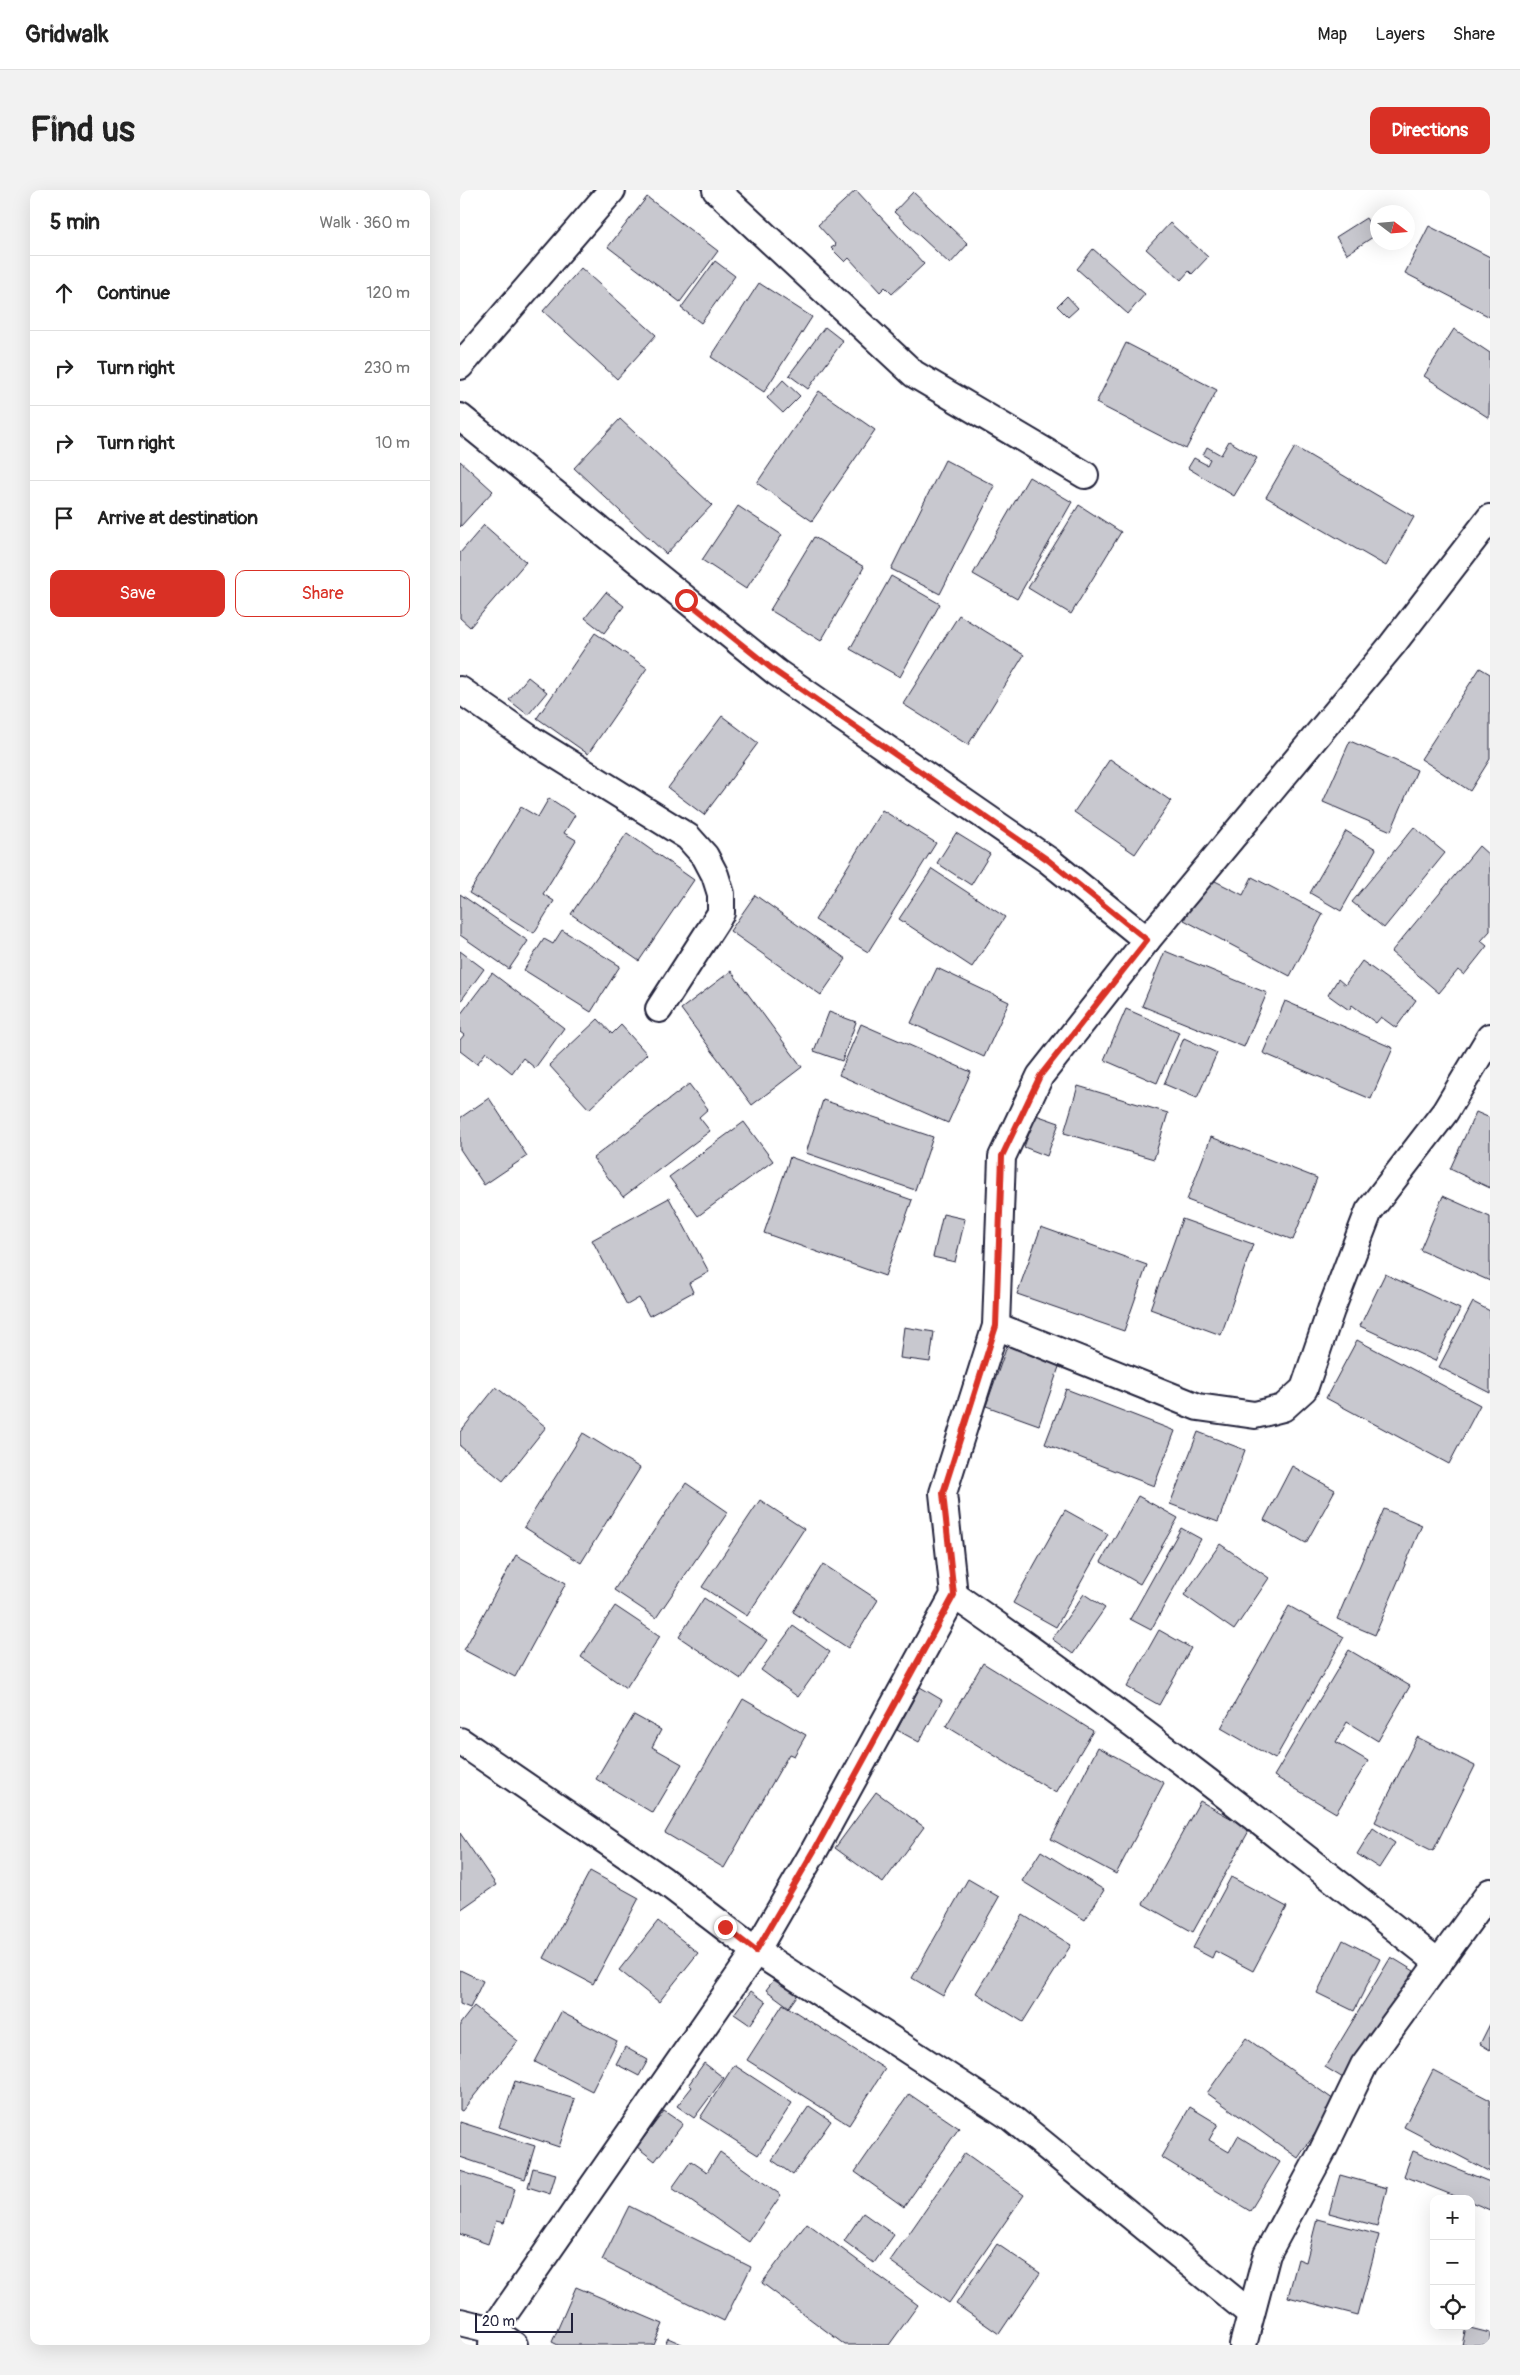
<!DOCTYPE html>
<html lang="en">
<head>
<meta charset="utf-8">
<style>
	:root { --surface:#fff; --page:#f2f2f2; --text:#222; --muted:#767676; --line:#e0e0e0; --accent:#d93025 }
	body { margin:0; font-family:Pangolin,sans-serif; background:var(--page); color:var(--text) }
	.controls { position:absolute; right:15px; bottom:15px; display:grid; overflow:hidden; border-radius:10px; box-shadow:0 5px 20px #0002 }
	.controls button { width:45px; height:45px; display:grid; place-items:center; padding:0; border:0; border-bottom:1px solid var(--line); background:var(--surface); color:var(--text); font:25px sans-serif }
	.compass { position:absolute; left:910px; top:15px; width:45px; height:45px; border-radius:50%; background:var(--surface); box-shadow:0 5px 20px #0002; rotate:106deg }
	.scale { position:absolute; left:15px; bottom:12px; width:98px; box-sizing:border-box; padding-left:5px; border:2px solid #22223b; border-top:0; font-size:14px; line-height:18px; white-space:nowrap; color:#22223b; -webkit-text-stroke:4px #fff; paint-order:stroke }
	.stop { position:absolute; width:15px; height:15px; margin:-11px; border:4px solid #d93025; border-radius:50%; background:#fff }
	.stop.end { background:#d93025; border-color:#fff; box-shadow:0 1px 5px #0008 }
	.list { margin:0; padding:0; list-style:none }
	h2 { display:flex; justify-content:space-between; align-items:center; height:65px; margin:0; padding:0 20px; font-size:21px }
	h2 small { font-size:16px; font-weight:400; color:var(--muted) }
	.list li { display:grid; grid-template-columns:32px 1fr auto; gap:15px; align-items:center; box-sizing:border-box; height:75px; padding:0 20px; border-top:1px solid var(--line) }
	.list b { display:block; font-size:19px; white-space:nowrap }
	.list em { font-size:16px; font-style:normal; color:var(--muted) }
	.actions { display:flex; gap:10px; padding:15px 20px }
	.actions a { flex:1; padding:11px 0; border:1px solid var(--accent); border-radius:10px; text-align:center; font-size:18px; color:var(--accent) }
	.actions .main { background:var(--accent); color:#fff }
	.icon { flex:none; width:28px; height:28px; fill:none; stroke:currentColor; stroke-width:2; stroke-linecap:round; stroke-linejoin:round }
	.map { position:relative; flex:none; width:1030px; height:2155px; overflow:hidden; border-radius:10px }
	header { display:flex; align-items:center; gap:30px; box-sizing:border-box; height:70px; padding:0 25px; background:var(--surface); border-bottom:1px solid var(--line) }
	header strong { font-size:24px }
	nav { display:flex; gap:28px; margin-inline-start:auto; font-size:18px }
	.intro { display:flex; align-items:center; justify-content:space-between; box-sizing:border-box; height:120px; padding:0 30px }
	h1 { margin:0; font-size:35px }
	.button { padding:12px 22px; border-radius:10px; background:var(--accent); color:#fff; font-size:18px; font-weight:700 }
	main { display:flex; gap:30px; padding:0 30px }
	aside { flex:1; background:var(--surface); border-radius:10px; box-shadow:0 5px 20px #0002 }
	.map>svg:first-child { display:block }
</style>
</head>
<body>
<header>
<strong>Gridwalk</strong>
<nav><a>Map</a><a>Layers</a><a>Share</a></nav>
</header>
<div class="intro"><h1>Find us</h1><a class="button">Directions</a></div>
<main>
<aside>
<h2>5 min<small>Walk · 360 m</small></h2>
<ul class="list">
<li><svg class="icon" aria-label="ahead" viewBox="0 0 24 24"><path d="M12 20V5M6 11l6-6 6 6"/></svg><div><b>Continue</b></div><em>120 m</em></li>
<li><svg class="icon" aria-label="right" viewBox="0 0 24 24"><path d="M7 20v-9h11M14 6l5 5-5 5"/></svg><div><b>Turn right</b></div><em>230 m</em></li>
<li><svg class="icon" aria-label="right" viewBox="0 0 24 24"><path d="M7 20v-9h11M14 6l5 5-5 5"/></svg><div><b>Turn right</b></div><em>10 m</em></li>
<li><svg class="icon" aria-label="arrive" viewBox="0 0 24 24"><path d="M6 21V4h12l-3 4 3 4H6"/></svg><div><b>Arrive at destination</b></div></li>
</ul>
<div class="actions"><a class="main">Save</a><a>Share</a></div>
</aside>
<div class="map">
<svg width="1030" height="2155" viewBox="0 0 1030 2155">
	<rect width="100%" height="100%" fill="#fff"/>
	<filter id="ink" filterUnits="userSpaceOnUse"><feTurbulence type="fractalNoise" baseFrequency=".02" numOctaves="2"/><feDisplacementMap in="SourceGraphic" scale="10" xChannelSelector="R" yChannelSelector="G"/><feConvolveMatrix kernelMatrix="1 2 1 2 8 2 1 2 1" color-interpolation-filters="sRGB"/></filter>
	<g filter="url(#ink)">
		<g fill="#c8c8cf" stroke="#22223b">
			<path d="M396,0L464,74L432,104L425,97L420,102L389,68L385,72L371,58L376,55L358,35Z"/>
			<path d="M453,2L508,54L490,74L434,22Z"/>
			<path d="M187,7L258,61L220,112L148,57Z"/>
			<path d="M906,28L916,45L887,64L876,47Z"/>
			<path d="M710,33L748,67L732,84L729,81L721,90L686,59Z"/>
			<path d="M969,36L1030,67V127L945,83Z"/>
			<path d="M633,59L685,104L668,124L617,79Z"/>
			<path d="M255,71L275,86L241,133L221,118Z"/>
			<path d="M121,78L196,145L157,189L83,121Z"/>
			<path d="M299,93L352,127L304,202L251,167Z"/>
			<path d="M607,106L618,118L608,127L597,116Z"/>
			<path d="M365,137L383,151L348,199L329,185Z"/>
			<path d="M994,139L1030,163L1029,228L964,186Z"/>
			<path d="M666,153L757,200L726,259L636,213Z"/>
			<path d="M323,190L340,206L323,223L307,208Z"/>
			<path d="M359,201L415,240L352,331L297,293Z"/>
			<path d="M160,229L252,315L206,364L114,278Z"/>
			<path d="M769,251L797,268L774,306L728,278L734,268L747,275L750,269L743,265L747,257L761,265Z"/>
			<path d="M835,257L954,327L926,376L806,307Z"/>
			<path d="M485,270L535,296L480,404L431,379Z"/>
			<path d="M0,271L33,301L0,337Z"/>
			<path d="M569,287L612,312L557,409L513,384Z"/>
			<path d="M619,315L661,342L611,424L568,398Z"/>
			<path d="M278,316L322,345L286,399L242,370Z"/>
			<path d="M24,335L66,372L10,437L0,428V363Z"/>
			<path d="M354,347L404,377L361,451L310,420Z"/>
			<path d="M431,386L480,414L440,487L390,459Z"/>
			<path d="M146,402L164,416L144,443L125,428Z"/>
			<path d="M499,425L564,465L508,555L443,514Z"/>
			<path d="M135,443L187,478L128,564L77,528Z"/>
			<path d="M1020,478L1030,484V569L1010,601L961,569Z"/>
			<path d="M68,487L87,502L68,525L49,510Z"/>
			<path d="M262,526L298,553L244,625L208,598Z"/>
			<path d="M890,551L957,580L931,641L863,612Z"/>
			<path d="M650,569L711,611L675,664L614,622Z"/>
			<path d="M89,608L115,625L104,643L116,650L83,704L94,711L74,743L9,703L61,617L78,627Z"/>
			<path d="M422,620L476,653L408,762L355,730Z"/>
			<path d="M954,637L985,663L924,738L892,712Z"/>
			<path d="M886,641L916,659L881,721L850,703Z"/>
			<path d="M167,643L234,690L179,771L111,724Z"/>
			<path d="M496,643L530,664L511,695L477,673Z"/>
			<path d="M1019,656L1030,666V741L1021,751L1027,756L1004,785L998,780L979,803L931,762Z"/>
			<path d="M472,679L545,727L512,777L439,729Z"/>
			<path d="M747,687L783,705L792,687L863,724L830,786L724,730Z"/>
			<path d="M0,704L68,751L49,779L0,745Z"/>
			<path d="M295,705L386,769L361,805L270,741Z"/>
			<path d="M102,740L160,776L131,822L64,780L84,749L93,754Z"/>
			<path d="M0,761L24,779L0,812Z"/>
			<path d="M705,761L807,803L784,857L682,816Z"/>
			<path d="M902,771L956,810L936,838L921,827L916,833L892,815L889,820L868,805L878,789L885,795Z"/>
			<path d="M477,778L549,812L524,867L451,833Z"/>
			<path d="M271,781L342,877L292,915L221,819Z"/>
			<path d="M32,783L104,838L75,878L63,868L52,883L26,862L17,874L0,861V850L4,845L0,842V825Z"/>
			<path d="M825,811L933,858L911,909L803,863Z"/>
			<path d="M666,819L719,842L697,893L644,870Z"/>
			<path d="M369,822L396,832L382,871L354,861Z"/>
			<path d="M138,829L152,844L161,835L187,864L129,919L89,875Z"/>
			<path d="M401,834L511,882L488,933L379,885Z"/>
			<path d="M724,848L757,863L737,908L704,894Z"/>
			<path d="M229,894L248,919L239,927L250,941L163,1007L133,968Z"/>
			<path d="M618,896L708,923L694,969L604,943Z"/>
			<path d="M29,908L67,966L24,995L0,959V928Z"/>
			<path d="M363,910L473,947L455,1000L346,963Z"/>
			<path d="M1016,922L1030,928V998L990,979Z"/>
			<path d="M576,925L599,933L587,966L564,957Z"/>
			<path d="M284,932L313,971L238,1026L209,987Z"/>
			<path d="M751,947L857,988L833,1050L727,1010Z"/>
			<path d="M330,967L452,1010L425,1086L304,1043Z"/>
			<path d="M983,1006L1030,1027V1091L960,1060Z"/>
			<path d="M209,1008L249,1082L229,1093L233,1102L189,1126L179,1108L167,1115L132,1050Z"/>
			<path d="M483,1024L505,1029L495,1072L473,1067Z"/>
			<path d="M722,1029L793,1054L761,1145L690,1119Z"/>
			<path d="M581,1037L687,1075L664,1141L557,1104Z"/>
			<path d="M925,1084L1000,1119L975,1171L900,1136Z"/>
			<path d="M1013,1112L1030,1121V1203L979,1177Z"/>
			<path d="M444,1137L474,1142L470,1172L440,1168Z"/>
			<path d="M897,1150L1020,1215L989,1274L866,1208Z"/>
			<path d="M547,1156L600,1174L579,1235L526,1216Z"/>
			<path d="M36,1197L86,1237L43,1291L0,1256V1242Z"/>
			<path d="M606,1199L715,1241L694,1296L585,1254Z"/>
			<path d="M738,1242L785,1260L758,1332L710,1314Z"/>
			<path d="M123,1243L180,1278L121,1373L64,1337Z"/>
			<path d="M832,1276L875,1300L846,1353L804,1330Z"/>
			<path d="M226,1293L268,1322L196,1428L154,1400Z"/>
			<path d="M678,1306L718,1328L680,1394L641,1372Z"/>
			<path d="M300,1310L344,1339L287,1426L242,1397Z"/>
			<path d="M924,1319L962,1335L915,1445L877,1429Z"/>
			<path d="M605,1320L648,1344L596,1437L553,1413Z"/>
			<path d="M721,1338L741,1349L691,1440L670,1429Z"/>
			<path d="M760,1354L809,1388L774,1440L724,1405Z"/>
			<path d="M56,1365L106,1393L55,1487L4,1460Z"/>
			<path d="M363,1374L418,1410L388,1458L333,1422Z"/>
			<path d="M624,1404L645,1418L613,1464L592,1449Z"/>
			<path d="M244,1408L307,1450L281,1489L219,1447Z"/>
			<path d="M155,1416L200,1446L166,1498L121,1467Z"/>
			<path d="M829,1416L884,1447L815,1569L761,1538Z"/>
			<path d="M333,1436L370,1462L338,1507L301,1480Z"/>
			<path d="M699,1440L731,1458L699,1515L667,1497Z"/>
			<path d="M889,1460L950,1496L918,1551L887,1532L876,1552L908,1571L876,1623L814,1586Z"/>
			<path d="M523,1473L633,1541L596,1603L486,1536Z"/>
			<path d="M460,1497L482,1510L459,1552L437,1540Z"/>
			<path d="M283,1509L346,1545L334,1566L329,1564L264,1678L205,1643Z"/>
			<path d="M174,1525L201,1540L192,1557L222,1574L193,1623L136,1589Z"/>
			<path d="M957,1547L1015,1576L973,1661L915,1632Z"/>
			<path d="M638,1557L704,1593L656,1684L591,1649Z"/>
			<path d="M416,1602L464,1637L423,1693L375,1658Z"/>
			<path d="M740,1611L790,1639L733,1742L683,1714Z"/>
			<path d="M913,1638L935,1653L919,1678L897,1664Z"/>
			<path d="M0,1643L36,1695L0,1720Z"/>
			<path d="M581,1661L644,1700L625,1730L562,1691Z"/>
			<path d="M130,1681L179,1708L133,1794L84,1768Z"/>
			<path d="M771,1687L827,1717L793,1781L755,1761L752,1768L733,1758Z"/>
			<path d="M508,1689L539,1707L483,1806L452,1788Z"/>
			<path d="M563,1725L611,1755L563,1832L516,1803Z"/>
			<path d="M198,1731L238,1763L199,1812L159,1780Z"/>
			<path d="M883,1750L920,1769L894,1821L857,1803Z"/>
			<path d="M931,1767L954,1781L888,1891L865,1877Z"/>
			<path d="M0,1780L23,1791L10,1818L0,1814Z"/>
			<path d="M316,1787L339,1803L329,1817L306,1800Z"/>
			<path d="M291,1801L306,1812L290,1835L274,1824Z"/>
			<path d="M323,1814L425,1879L389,1935L287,1870Z"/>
			<path d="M14,1816L58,1851L2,1921L0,1920V1834Z"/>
			<path d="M101,1822L157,1851L132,1901L75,1872Z"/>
			<path d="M1030,1834V1860L1020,1854Z"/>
			<path d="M786,1848L877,1912L838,1968L747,1903Z"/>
			<path d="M165,1857L188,1870L179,1886L156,1874Z"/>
			<path d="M244,1873L264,1888L234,1928L217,1916L232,1897L229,1894Z"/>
			<path d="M274,1875L332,1913L298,1965L240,1928Z"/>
			<path d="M973,1880L1030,1910V1982L944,1937Z"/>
			<path d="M55,1891L115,1909L99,1957L39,1937Z"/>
			<path d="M449,1904L499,1938L444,2017L395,1982Z"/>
			<path d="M349,1916L371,1931L333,1985L312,1970Z"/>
			<path d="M730,1917L758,1934L749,1950L769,1962L778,1946L820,1972L790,2021L701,1967Z"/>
			<path d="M204,1921L223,1934L195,1971L177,1957Z"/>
			<path d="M0,1932L75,1956L65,1989L0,1967Z"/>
			<path d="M953,1961L1030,1992V2020L1011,2012V2009H1002L944,1986Z"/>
			<path d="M260,1962L321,2005L289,2052L212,1998L231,1971L247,1982Z"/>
			<path d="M505,1963L564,2005L489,2113L430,2071Z"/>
			<path d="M73,1978L96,1984L90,2004L68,1997Z"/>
			<path d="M0,1981L55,1999L44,2033L36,2031L28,2054L0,2044Z"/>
			<path d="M880,1985L927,1998L917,2036L869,2023Z"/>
			<path d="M169,2016L291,2077L264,2131L142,2070Z"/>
			<path d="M403,2023L434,2045L414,2073L384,2051Z"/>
			<path d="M857,2029L919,2045L898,2125L828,2107L838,2069L846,2072Z"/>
			<path d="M347,2033L458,2115L429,2155H385L302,2093Z"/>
			<path d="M537,2054L580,2083L539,2144L496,2114Z"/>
			<path d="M116,2097L203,2134L194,2155H98L92,2152Z"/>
			<path d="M1006,2137L1030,2143V2155H1002Z"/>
			<path d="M208,2148L224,2155H205Z"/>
		</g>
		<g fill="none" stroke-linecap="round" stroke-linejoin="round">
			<g stroke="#22223b" stroke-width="30">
				<g id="minor">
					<path d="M256,0L454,184L625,285"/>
					<path d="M0,176L152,0"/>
					<path d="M0,227L316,482L588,670L687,750"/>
					<path d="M0,500L72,550L228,647L245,666L255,685L261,704V723L199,819"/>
					<path d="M536,1136L738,1217L795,1225L823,1218L844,1199L871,1120L909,1021L985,922L1030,847"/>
					<path d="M494,1405C661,1521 820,1647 979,1773"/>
					<path d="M0,1551L203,1690L296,1761L549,1926L790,2123"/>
					<path d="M0,2132L33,2140L54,2155"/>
					<path d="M32,2155L33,2140L296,1761L354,1661L494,1405L483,1303L536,1136L542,967L580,886L687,750L932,455L1030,328"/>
					<path d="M783,2155L807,2064L862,1962L904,1875L1030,1702"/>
				</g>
			</g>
			<use href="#minor" stroke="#fff" stroke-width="26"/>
		</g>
	</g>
	<g fill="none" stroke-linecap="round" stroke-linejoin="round" filter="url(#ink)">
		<path stroke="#d93025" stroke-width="6" d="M226,410L316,482L588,670L687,750L580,886L542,966L536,1136L483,1303L494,1405L354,1661L296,1761L265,1737"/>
	</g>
</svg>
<div class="controls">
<button>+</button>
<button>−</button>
<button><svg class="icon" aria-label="locate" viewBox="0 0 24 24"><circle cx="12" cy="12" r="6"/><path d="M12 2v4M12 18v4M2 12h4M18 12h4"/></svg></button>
</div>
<svg class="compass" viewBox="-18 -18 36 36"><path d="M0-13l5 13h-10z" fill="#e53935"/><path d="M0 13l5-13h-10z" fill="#767676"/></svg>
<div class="scale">20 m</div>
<div class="stop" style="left:226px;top:410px"></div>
<div class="stop end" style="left:265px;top:1737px"></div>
</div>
</main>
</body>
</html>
